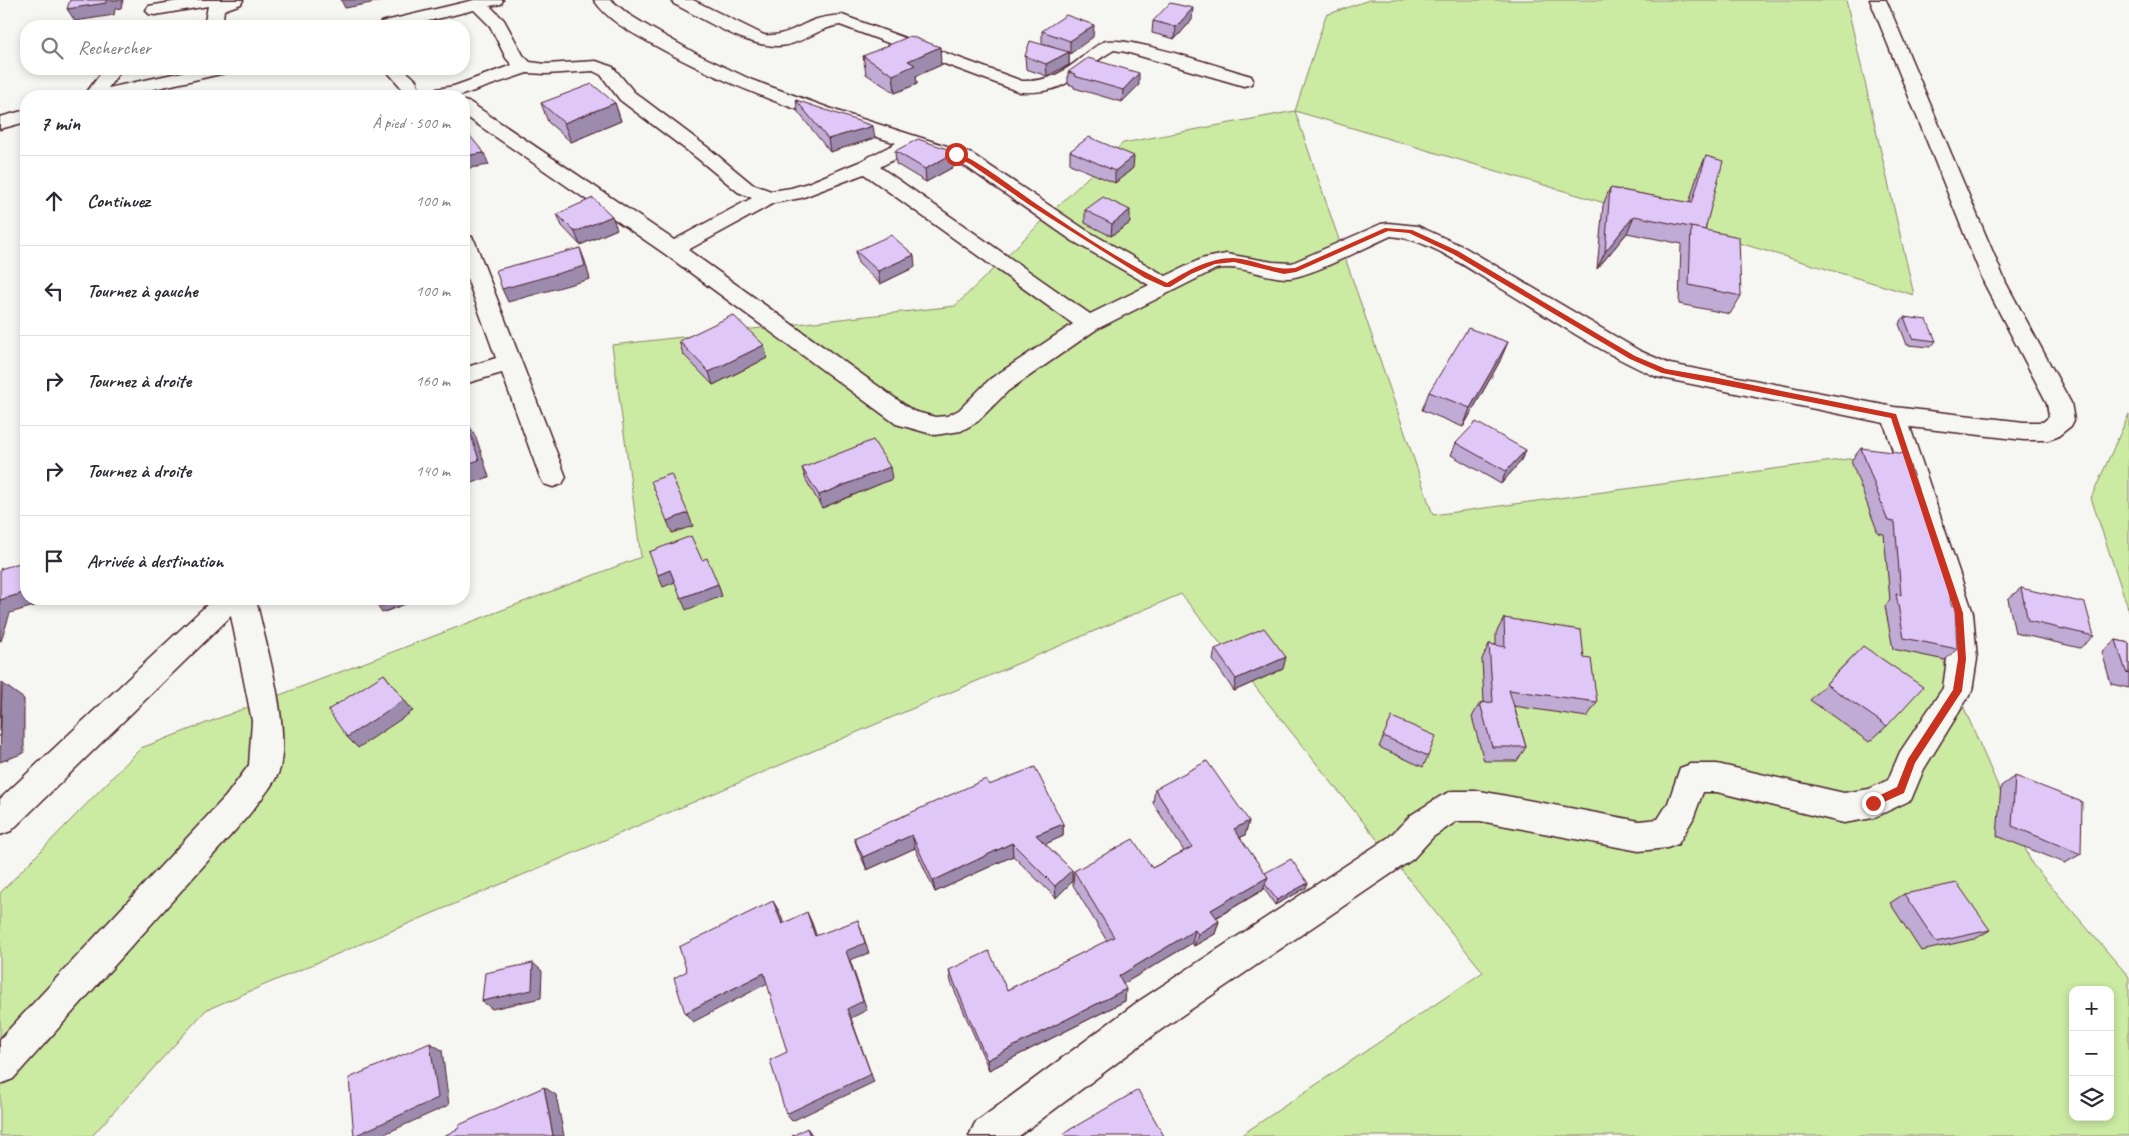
<!DOCTYPE html>
<html lang="fr">
<head>
<meta charset="utf-8">
<style>
	:root { --surface:#fff; --page:#f7f7f7; --text:#2b2b33; --muted:#7c7c81; --line:#e1e1e2 }
	body { margin:0; font-family:Caveat,sans-serif; background:var(--page); color:var(--text) }
	.controls { position:absolute; right:15px; bottom:15px; display:grid; overflow:hidden; border-radius:10px; box-shadow:0 2px 8px #0003 }
	.controls button { width:45px; height:45px; display:grid; place-items:center; padding:0; border:0; border-bottom:1px solid var(--line); background:var(--surface); color:var(--text); font:25px sans-serif }
	.stop { position:absolute; width:15px; height:15px; margin:-11px; border:4px solid #c8321e; border-radius:50%; background:#fff }
	.stop.end { background:#c8321e; border-color:#fff; box-shadow:0 1px 5px #0008 }
	.list { margin:0; padding:0; list-style:none }
	h2 { display:flex; justify-content:space-between; align-items:center; height:65px; margin:0; padding:0 20px; font-size:21px }
	h2 small { font-size:16px; font-weight:400; color:var(--muted) }
	.list li { display:grid; grid-template-columns:32px 1fr auto; gap:15px; align-items:center; box-sizing:border-box; height:90px; padding:0 20px; border-top:1px solid var(--line) }
	.list b { display:block; font-size:19px; white-space:nowrap }
	.list em { font-size:16px; font-style:normal; color:var(--muted) }
	.icon { flex:none; width:28px; height:28px; fill:none; stroke:currentColor; stroke-width:2; stroke-linecap:round; stroke-linejoin:round }
	.map { position:relative; flex:none; width:2129px; height:1136px; overflow:hidden }
	.search { position:absolute; background:var(--surface); box-shadow:0 2px 8px #0003; left:20px; top:20px; width:450px; height:55px; display:flex; align-items:center; gap:12px; box-sizing:border-box; padding:0 18px; border-radius:20px; color:var(--muted); font-size:19px }
	.panel { position:absolute; background:var(--surface); box-shadow:0 2px 8px #0003; left:20px; top:90px; width:450px; height:515px; border-radius:20px }
	.map>svg:first-child { display:block }
</style>
</head>
<body>
<div class="map">
<svg width="2129" height="1136" viewBox="0 0 2129 1136">
	<rect width="100%" height="100%" fill="#f6f6f2"/>
	<filter id="ink" filterUnits="userSpaceOnUse"><feTurbulence type="fractalNoise" baseFrequency=".02" numOctaves="2"/><feDisplacementMap in="SourceGraphic" scale="10" xChannelSelector="R" yChannelSelector="G"/><feConvolveMatrix kernelMatrix="1 2 1 2 8 2 1 2 1" color-interpolation-filters="sRGB"/></filter>
	<g filter="url(#ink)">
		<g fill="#cbeaa2" stroke="#8a8466" fill-rule="evenodd">
			<path d="M1369,0H1846L1914,295L1295,111L1433,515L1855,458L2032,864L2129,977V1136H1240L1483,972L1181,594L206,1010L92,1136H0V893L141,748L641,557L612,345L955,306L1123,143L1295,111L1326,15ZM2073,990H2110V1117H2073Z"/>
			<path d="M2129,414V611L2091,498Z"/>
		</g>
		<g fill="none" stroke-linecap="round" stroke-linejoin="round">
			<g stroke="#4a1f2b" stroke-width="3">
				<g id="minor">
					<path d="M184,0H243L241,4L224,10L222,26H204L208,6L155,15L149,14L146,10L149,6Z"/>
					<path d="M474,0H503L501,4L490,6L504,20L523,55L530,62L546,64L596,61L613,67L634,92L711,150L752,184L771,191L791,188L808,183L859,162L896,143C812,116 730,88 654,45C632,33 608,21 594,0H611L628,14L651,28L695,53L752,80L840,112L972,154L1086,230L1166,276L1201,259L1226,254L1273,262L1292,263L1381,224L1388,223L1418,226L1464,247L1640,351L1670,364L1894,407L2024,422H2043L2049,417L2047,403L1984,283L1870,0H1886L2006,283L2071,403L2074,420L2071,426L2057,437L2048,440H2024L1910,427L1973,613L1977,659L1972,691L1924,769L1911,800L1873,818L1844,823L1717,792H1703L1693,819L1678,844L1667,848L1639,851L1480,821H1457L1433,837L1413,859L1162,1029L1019,1136H969L975,1123L1136,1003L1389,837L1411,815L1441,796L1452,791H1480L1639,821L1658,819L1668,803L1680,768L1691,764H1717L1844,793L1869,789L1888,780L1900,752L1943,688L1947,659L1945,613L1884,423L1657,377C1599,352 1547,316 1494,284C1462,265 1428,239 1391,236C1367,246 1311,277 1288,278C1264,278 1241,264 1216,269L1097,329L1008,391L977,422L961,431L935,435L896,424L665,254L464,115V101L471,103L674,240L752,198L738,192L697,158L620,100L601,75L593,71L546,74L527,73L459,96H403L400,86L385,69H404L416,80L420,92L454,86L512,65L506,58L490,26L474,10L408,26H378L381,22ZM915,148L948,158L968,168L1071,240L1149,285L1090,314L880,167ZM864,174L1073,324L990,379L959,410L947,416L935,417L913,411L688,250L774,203L801,198Z"/>
					<path d="M672,0H693L764,35C784,37 796,27 814,20C823,17 832,16 842,15L1022,81C1047,82 1063,73 1081,58C1088,52 1095,46 1103,42C1124,34 1223,68 1251,76L1253,80L1251,84L1244,86L1126,52L1114,50C1075,72 1072,94 1020,92L840,25C821,27 806,41 787,45C753,52 704,19 674,4Z"/>
					<path d="M104,69H122L108,88L196,69H228L225,73L123,96H84Z"/>
					<path d="M26,110V122L0,129V117Z"/>
					<path d="M464,235L472,237L475,242L566,477L562,484L553,487L544,484L540,477L502,373L464,384V368L496,358L464,270Z"/>
					<path d="M213,599H256C266,647 290,722 280,768C276,783 257,804 248,816L13,1079L0,1084V1039L226,796L249,765L252,721L231,616L11,831L0,835V799Z"/>
				</g>
			</g>
			<use href="#minor" fill="#f6f6f2" fill-rule="evenodd"/>
		</g>
		<g fill="#c0abd4" stroke="#4a1f2b">
			<path d="M1192,20L1175,39L1152,33L1153,21Z"/>
			<path d="M1042,31L1093,37L1069,53V65L1047,76L1026,69L1025,56L1057,49L1042,43Z"/>
			<path d="M863,56L941,65L916,76L917,84L895,93L866,74Z"/>
			<path d="M1068,72L1139,85L1122,102L1074,88V86L1068,84Z"/>
			<path d="M796,100L875,138L830,152L798,112Z"/>
			<path d="M541,103H615L621,121L571,142L548,122Z"/>
			<path d="M895,151L956,152L957,165L926,182L896,164Z"/>
			<path d="M1070,151L1133,168L1115,183L1070,164Z"/>
			<path d="M1706,156L1705,230L1741,296L1730,314L1679,304L1681,246L1682,244L1627,233L1597,269L1603,205L1610,188L1689,203L1698,173Z"/>
			<path d="M1085,210L1130,223L1111,236L1085,223Z"/>
			<path d="M557,214L617,229L580,245L562,226Z"/>
			<path d="M856,251L915,267L880,284L858,263Z"/>
			<path d="M1904,317L1936,341L1931,347L1907,345L1899,324Z"/>
			<path d="M679,341L764,345L767,358L713,385L683,354Z"/>
			<path d="M1500,361L1463,427L1422,410L1429,392Z"/>
			<path d="M1456,443L1526,450L1520,462L1501,484L1451,455Z"/>
			<path d="M1861,448L1957,649L1945,660L1893,649L1885,606L1890,600L1884,534L1878,533L1851,461Z"/>
			<path d="M802,468L892,479L822,508L806,480Z"/>
			<path d="M2021,588L2094,636L2080,648L2015,633L2008,599Z"/>
			<path d="M1504,618L1584,658L1597,702L1587,717L1514,706L1526,747L1517,761H1484L1472,717L1480,703L1484,702L1482,659L1489,644L1496,645V633Z"/>
			<path d="M2116,640L2129,643V688L2111,684L2102,652Z"/>
			<path d="M1863,646L1887,726L1869,742L1810,700Z"/>
			<path d="M1215,649L1283,669L1234,691L1213,660Z"/>
			<path d="M1392,717L1428,756L1423,767L1379,747Z"/>
			<path d="M2015,776L2081,854L2065,863L1997,836L2001,786Z"/>
			<path d="M989,785L1063,824V836L1045,844L1072,870V882L1056,898L1013,856L935,892L915,848L867,870L858,850L854,838Z"/>
			<path d="M1155,789L1249,821L1245,835L1240,838L1265,873L1306,888L1275,905L1264,888L1263,890L1216,918L1219,921L1215,934L1194,946L1192,943L1123,984L1125,1001L989,1070L951,982L949,970L1007,990L1107,941L1073,885L1074,871L1152,868L1184,851L1153,803Z"/>
			<path d="M1904,894L1990,930L1975,939L1921,951L1890,903Z"/>
		</g>
		<g fill="#9c8bad" stroke="#4a1f2b">
			<path d="M106,0H123L121,8L115,9L114,15L75,21L67,9Z"/>
			<path d="M341,0H387L345,8Z"/>
			<path d="M1193,8L1192,20L1175,39L1176,27Z"/>
			<path d="M1094,25L1093,37L1070,54V41Z"/>
			<path d="M940,47L941,65L916,76L917,84L895,93L893,75L908,61Z"/>
			<path d="M1069,52V65L1047,76L1046,64Z"/>
			<path d="M1139,73V85L1122,102L1123,90Z"/>
			<path d="M615,103L621,121L571,142L564,123Z"/>
			<path d="M873,126L875,138L830,152L828,139Z"/>
			<path d="M956,152L957,165L926,182L925,169Z"/>
			<path d="M484,153L489,165L464,169V156Z"/>
			<path d="M1134,156L1133,168L1115,183V171Z"/>
			<path d="M1130,210V223L1111,236L1112,224Z"/>
			<path d="M612,216L617,229L580,245L575,232Z"/>
			<path d="M1634,216L1627,233L1597,269L1605,252Z"/>
			<path d="M580,248L585,261L590,279L508,302L502,289Z"/>
			<path d="M914,255L915,267L880,284L878,271Z"/>
			<path d="M1508,342L1500,361L1463,427L1470,408Z"/>
			<path d="M764,345L767,358L713,385L709,372Z"/>
			<path d="M466,420L476,437L489,477L464,486V465Z"/>
			<path d="M1526,450L1520,462L1501,484L1506,471Z"/>
			<path d="M890,467L892,479L822,508L819,495Z"/>
			<path d="M688,513L693,526L672,533L667,521Z"/>
			<path d="M670,570L675,582L663,587L658,575Z"/>
			<path d="M718,584L722,596L686,610L681,598Z"/>
			<path d="M26,592V599H58L10,613L1,641H0V600Z"/>
			<path d="M400,599H407L408,603L382,613L378,607Z"/>
			<path d="M1286,657L1283,669L1234,691L1236,679Z"/>
			<path d="M384,674L413,711L358,748L347,737Z"/>
			<path d="M2,683L24,699V753L0,762Z"/>
			<path d="M1249,821L1245,835L1230,843L1234,829Z"/>
			<path d="M1063,824V836L1037,848L1036,835Z"/>
			<path d="M912,835L915,848L867,870L863,857Z"/>
			<path d="M1012,843L1013,856L935,892L933,881Z"/>
			<path d="M1072,870V882L1056,898L1055,886Z"/>
			<path d="M1268,877L1263,890L1208,922L1211,910Z"/>
			<path d="M1308,883L1306,888L1275,905L1277,900Z"/>
			<path d="M773,901L779,911L788,934L782,924Z"/>
			<path d="M807,912L812,923L820,946L815,936Z"/>
			<path d="M858,920L869,953L850,960L867,1010L851,1018L874,1082L792,1121L786,1114L847,1009L846,951Z"/>
			<path d="M1219,921L1215,934L1194,946L1198,934Z"/>
			<path d="M1195,930L1192,943L1118,987L1119,976Z"/>
			<path d="M533,963L542,971L541,998L492,1009L482,1001Z"/>
			<path d="M764,973L770,982L693,1022L685,1013Z"/>
			<path d="M1126,989L1125,1001L989,1070L987,1060Z"/>
			<path d="M430,1043L442,1050L449,1105L380,1136H354Z"/>
			<path d="M544,1087L556,1095L564,1136H553Z"/>
			<path d="M807,1128L813,1136H810Z"/>
		</g>
		<g fill="#dfc7f7" stroke="#4a1f2b">
			<path d="M70,0H106V3L67,9Z"/>
			<path d="M1170,3L1193,8L1176,27L1153,21Z"/>
			<path d="M1066,15L1094,25L1070,41L1042,31Z"/>
			<path d="M910,36L940,47L908,61L915,65L893,75L863,56Z"/>
			<path d="M1030,41L1069,52L1046,64L1025,56Z"/>
			<path d="M1088,58L1139,73L1123,90L1074,76L1075,74L1068,72Z"/>
			<path d="M592,84L615,103L564,123L541,103Z"/>
			<path d="M796,100L873,126L828,139Z"/>
			<path d="M465,130L484,153L464,156V131Z"/>
			<path d="M1089,137L1134,156L1115,171L1070,151Z"/>
			<path d="M918,139L956,152L925,169L895,151Z"/>
			<path d="M1706,156L1723,161L1705,230L1634,216L1605,252L1610,188L1692,203Z"/>
			<path d="M1103,197L1130,210L1112,224L1085,210Z"/>
			<path d="M593,198L612,216L575,232L557,214Z"/>
			<path d="M1691,227L1739,237L1741,296L1689,285Z"/>
			<path d="M891,235L914,255L878,271L856,251Z"/>
			<path d="M580,248L585,266L502,289L496,270Z"/>
			<path d="M733,315L764,345L709,372L679,341Z"/>
			<path d="M1904,317L1927,320L1936,341L1912,338Z"/>
			<path d="M1468,328L1508,342L1470,408L1429,392Z"/>
			<path d="M466,420L479,460L464,465V421Z"/>
			<path d="M1476,422L1526,450L1506,471L1456,443Z"/>
			<path d="M873,440L890,467L819,495L802,468Z"/>
			<path d="M1861,448L1906,454L1949,583L1951,605L1955,606L1957,649L1904,638L1896,594L1901,595L1895,522L1888,521Z"/>
			<path d="M671,474L688,513L667,521L651,481Z"/>
			<path d="M691,536L702,560L707,558L718,584L681,598L670,570L658,575L649,552Z"/>
			<path d="M26,561V592L0,600V569Z"/>
			<path d="M2021,588L2085,603L2094,636L2028,621Z"/>
			<path d="M376,599H400L378,607Z"/>
			<path d="M1504,618L1581,630L1584,658L1591,659L1597,702L1509,690L1526,747H1492L1480,703L1493,702L1489,644L1505,647Z"/>
			<path d="M1264,628L1286,657L1236,679L1215,649Z"/>
			<path d="M2116,640L2129,643V673L2126,672Z"/>
			<path d="M1863,646L1923,687L1887,726L1826,684Z"/>
			<path d="M384,674L404,700L347,737L328,710Z"/>
			<path d="M0,683H2L0,737Z"/>
			<path d="M1392,717L1436,736L1428,756L1383,736Z"/>
			<path d="M1207,761L1249,821L1234,829L1268,877L1211,910L1219,921L1198,934L1195,930L1119,976L1126,989L987,1060L949,970L989,951L1007,990L1114,937L1074,871L1133,839L1152,868L1192,847L1155,789Z"/>
			<path d="M1035,767L1063,824L1036,835L1072,870L1055,886L1012,843L933,881L912,835L863,857L854,838L986,779L989,785Z"/>
			<path d="M2015,776L2082,802L2081,854L2012,826Z"/>
			<path d="M1291,859L1308,883L1277,900L1265,884L1268,877L1265,873Z"/>
			<path d="M1957,883L1990,930L1936,942L1904,894Z"/>
			<path d="M773,901L782,924L807,912L815,936L858,920L865,943L846,951L863,1001L847,1009L871,1074L786,1114L770,1060L787,1052L764,973L685,1013L674,978L687,971L679,947Z"/>
			<path d="M533,963L532,990L482,1001L485,973Z"/>
			<path d="M430,1043L438,1098L354,1136L349,1078Z"/>
			<path d="M544,1087L553,1136H444L459,1128V1125Z"/>
			<path d="M1138,1090L1164,1136H1066L1064,1133Z"/>
			<path d="M807,1128L810,1136H792Z"/>
		</g>
	</g>
	<path fill="#c8321e" d="M954,153C969,153 1017,191 1032,201C1075,230 1120,261 1167,283C1187,271 1209,258 1233,258C1254,259 1273,271 1295,268L1385,228L1412,230L1458,251L1635,356L1666,369L1713,377L1896,414L1963,613L1966,659L1962,691L1915,763L1904,793L1873,807L1868,803L1870,800L1897,787L1908,759L1953,690L1958,659L1955,613L1891,418L1662,373L1630,359L1453,254L1409,233L1388,231L1296,272L1284,274L1234,262L1215,264L1191,274L1170,287H1165L1145,278L1104,252L1028,204L970,164L954,156Z"/>
</svg>
<div class="controls">
<button>+</button>
<button>−</button>
<button><svg class="icon" aria-label="layers" viewBox="0 0 24 24"><path d="M12 4l9 5-9 5-9-5zM3 14l9 5 9-5"/></svg></button>
</div>
<div class="stop" style="left:956px;top:154px"></div>
<div class="stop end" style="left:1873px;top:803px"></div>
<div class="search"><svg class="icon" aria-label="search" viewBox="0 0 24 24"><circle cx="10" cy="10" r="6"/><path d="M15 15l6 6"/></svg>Rechercher</div>
<section class="panel">
<h2>7 min<small>À pied · 500 m</small></h2>
<ul class="list">
<li><svg class="icon" aria-label="ahead" viewBox="0 0 24 24"><path d="M12 20V5M6 11l6-6 6 6"/></svg><div><b>Continuez</b></div><em>100 m</em></li>
<li><svg class="icon" aria-label="left" viewBox="0 0 24 24"><path d="M17 20v-9H6M10 6l-5 5 5 5"/></svg><div><b>Tournez à gauche</b></div><em>100 m</em></li>
<li><svg class="icon" aria-label="right" viewBox="0 0 24 24"><path d="M7 20v-9h11M14 6l5 5-5 5"/></svg><div><b>Tournez à droite</b></div><em>160 m</em></li>
<li><svg class="icon" aria-label="right" viewBox="0 0 24 24"><path d="M7 20v-9h11M14 6l5 5-5 5"/></svg><div><b>Tournez à droite</b></div><em>140 m</em></li>
<li><svg class="icon" aria-label="arrive" viewBox="0 0 24 24"><path d="M6 21V4h12l-3 4 3 4H6"/></svg><div><b>Arrivée à destination</b></div></li>
</ul>
</section>
</div>
</body>
</html>
